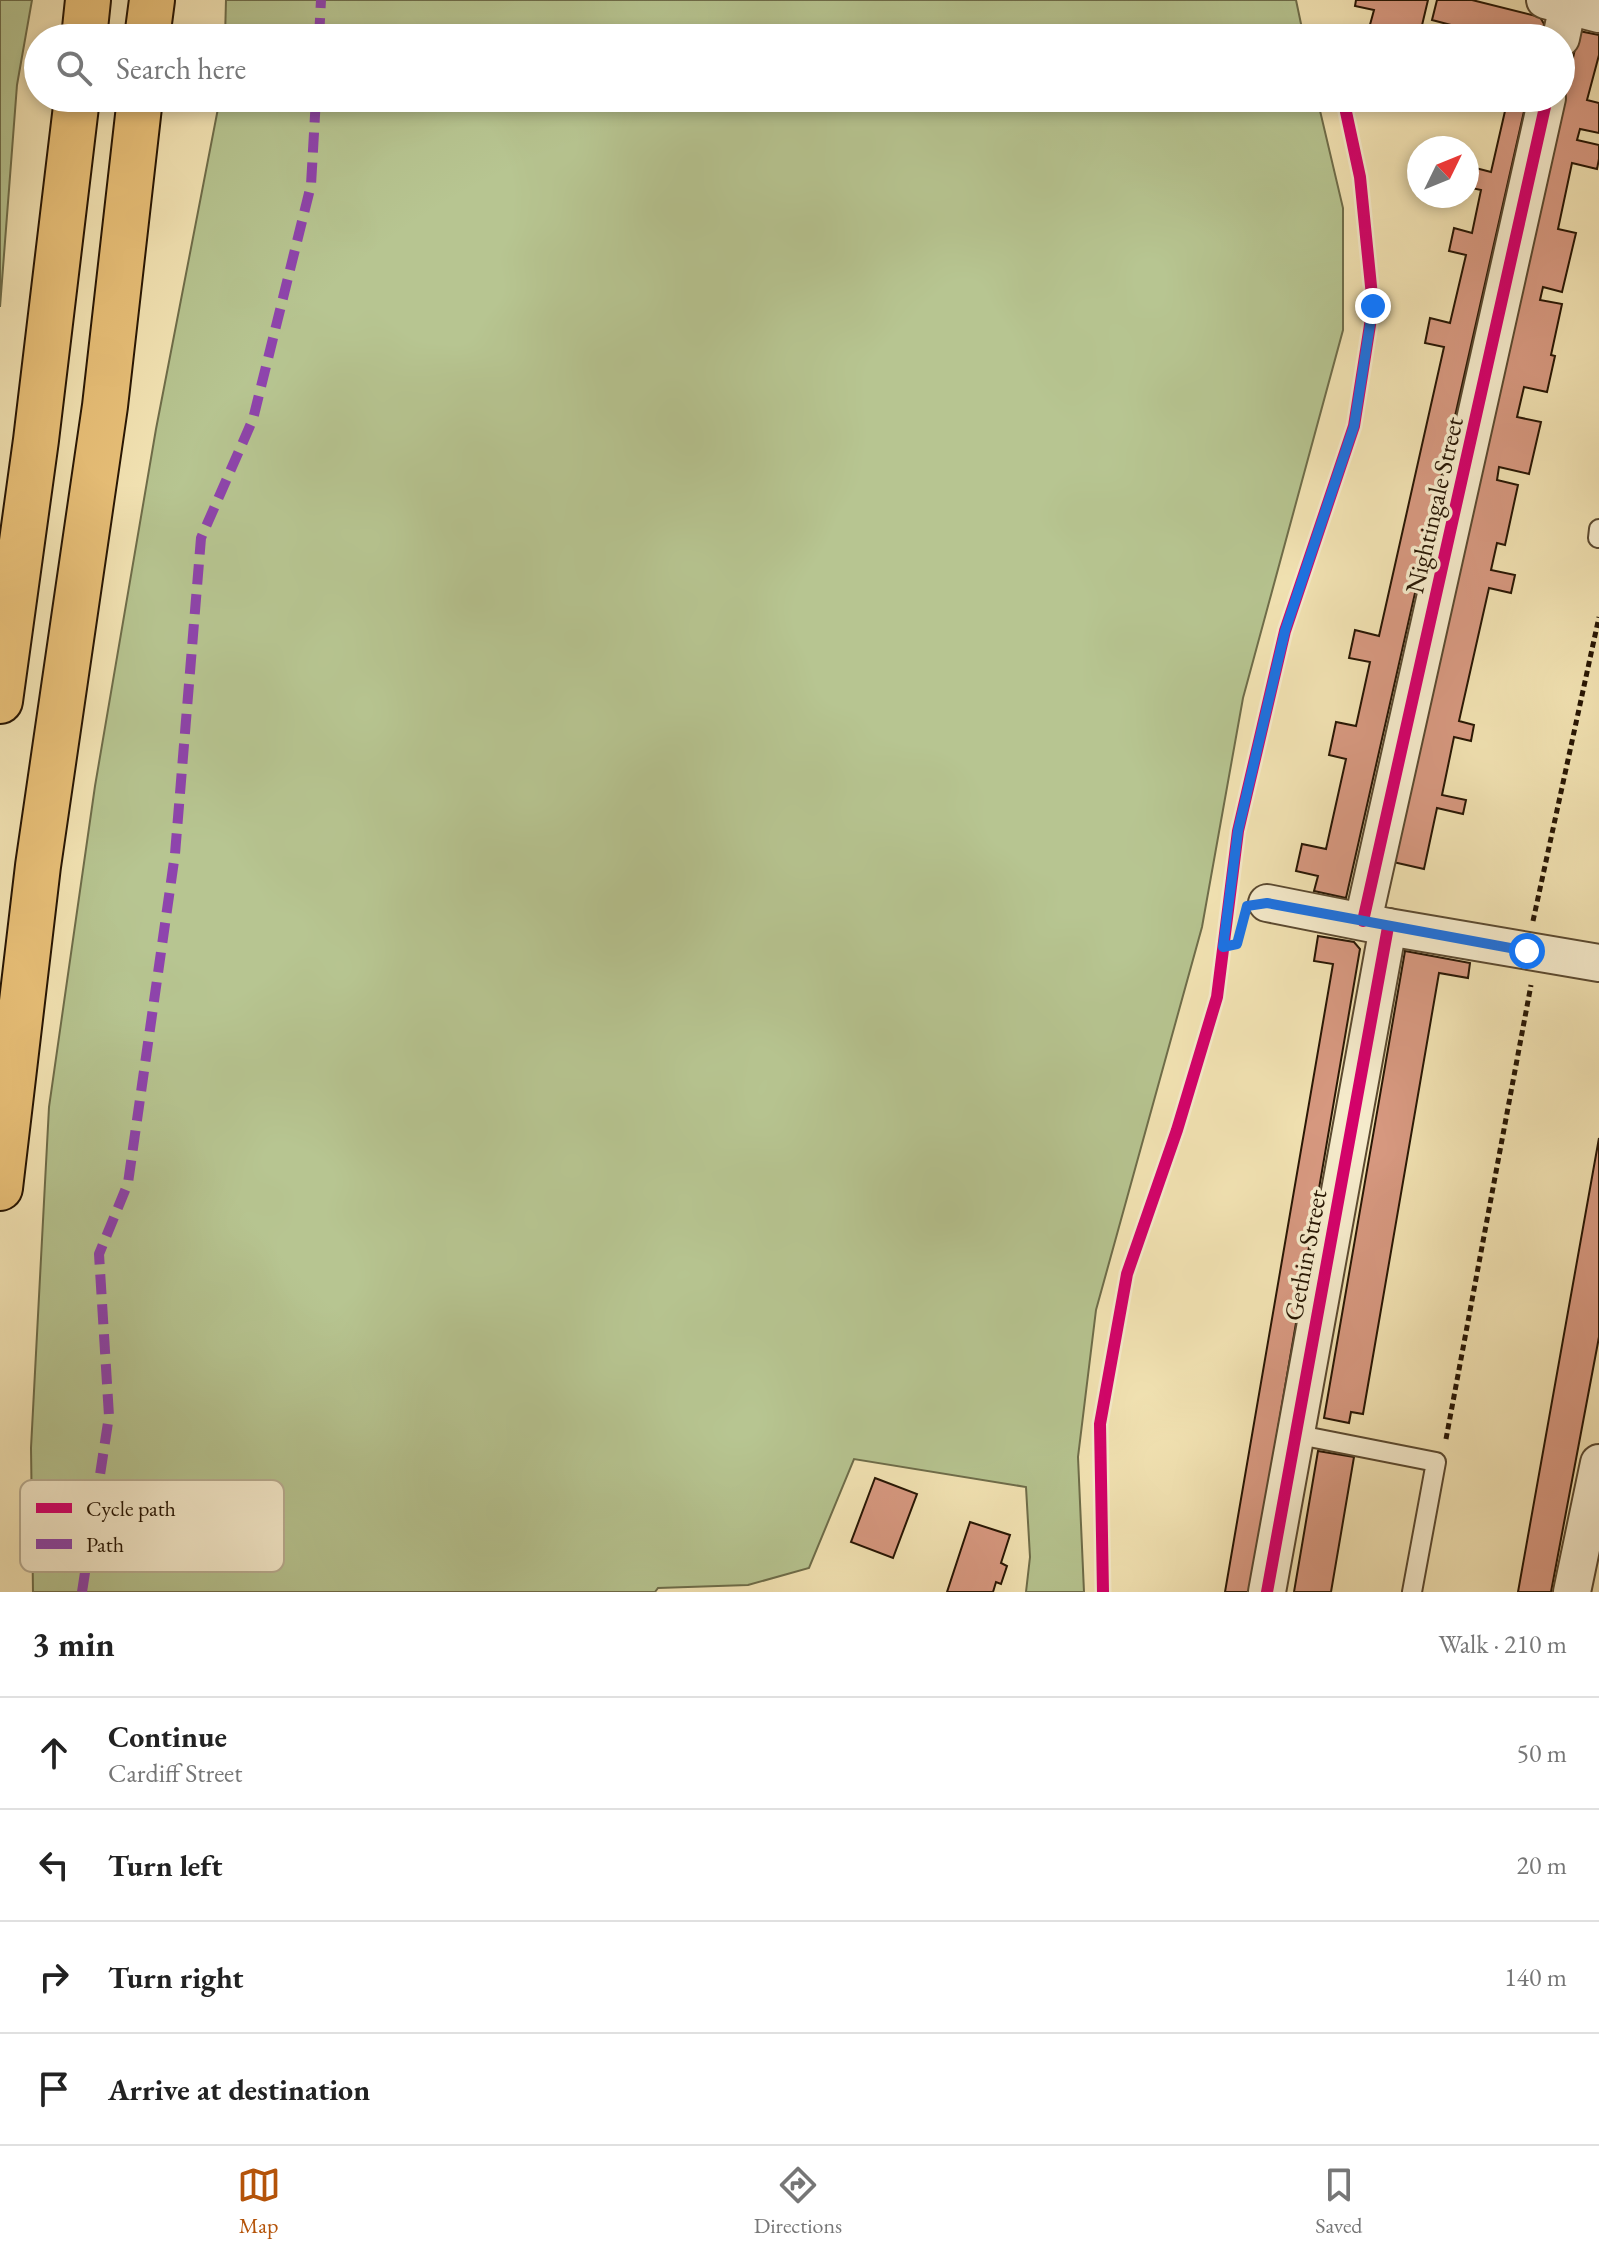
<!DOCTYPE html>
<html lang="en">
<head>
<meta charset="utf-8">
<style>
	:root { --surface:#fff; --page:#f6f6f6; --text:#222; --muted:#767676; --line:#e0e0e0; --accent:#b45309 }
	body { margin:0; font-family:"EB Garamond",serif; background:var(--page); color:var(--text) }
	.compass { position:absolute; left:1407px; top:136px; width:72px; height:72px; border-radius:50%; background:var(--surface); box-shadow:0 4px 12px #0003; rotate:47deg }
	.stop { position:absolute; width:24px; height:24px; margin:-18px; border:6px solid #1a73e8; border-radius:50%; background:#fff }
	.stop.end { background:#1a73e8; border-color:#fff; box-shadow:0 2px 8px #0008 }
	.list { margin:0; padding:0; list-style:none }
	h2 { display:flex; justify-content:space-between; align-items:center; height:104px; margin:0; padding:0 32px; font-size:34px }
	h2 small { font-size:26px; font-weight:400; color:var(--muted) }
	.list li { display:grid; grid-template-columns:52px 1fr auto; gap:24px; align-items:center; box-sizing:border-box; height:112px; padding:0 32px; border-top:2px solid var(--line) }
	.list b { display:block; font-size:30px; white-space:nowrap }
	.list p { margin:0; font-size:26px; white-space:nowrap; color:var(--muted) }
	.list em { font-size:26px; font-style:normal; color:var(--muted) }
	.icon { flex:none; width:44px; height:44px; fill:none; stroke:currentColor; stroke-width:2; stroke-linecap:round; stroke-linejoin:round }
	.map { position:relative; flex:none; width:1599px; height:1592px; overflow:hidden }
	.search { position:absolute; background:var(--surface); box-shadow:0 4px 12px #0003; left:24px; right:24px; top:24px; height:88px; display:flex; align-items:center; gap:20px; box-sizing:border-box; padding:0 28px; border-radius:44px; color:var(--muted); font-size:30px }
	.sheet { height:552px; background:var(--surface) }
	nav { display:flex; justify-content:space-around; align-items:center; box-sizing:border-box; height:112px; border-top:2px solid var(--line); background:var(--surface); font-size:22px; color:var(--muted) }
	nav a { display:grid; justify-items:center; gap:4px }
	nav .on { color:var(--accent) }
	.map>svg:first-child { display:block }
</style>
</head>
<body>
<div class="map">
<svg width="1599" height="1592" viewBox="0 0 1599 1592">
	<rect width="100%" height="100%" fill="#f4e5b5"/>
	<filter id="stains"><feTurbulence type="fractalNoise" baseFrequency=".0025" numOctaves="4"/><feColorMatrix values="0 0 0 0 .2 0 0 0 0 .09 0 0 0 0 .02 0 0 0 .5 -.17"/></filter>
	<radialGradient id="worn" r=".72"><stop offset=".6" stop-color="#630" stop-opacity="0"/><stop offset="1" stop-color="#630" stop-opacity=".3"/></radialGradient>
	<g fill="#b7c591" stroke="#6e6d4a" stroke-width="2">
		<path d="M0,0H32L17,85L0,307Z"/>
		<path d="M226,0H1296L1304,38H225Z"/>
		<path d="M220,98H1317L1343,208V330L1243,698L1202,927L1096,1310L1078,1457L1084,1592H1026L1030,1557L1026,1487L854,1459L809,1568L748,1585L658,1588L655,1592H33L31,1448L49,1107L95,786L156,429Z"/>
	</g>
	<g fill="#d99a82" stroke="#261503" stroke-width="2">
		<path d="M1356,0H1428L1419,38H1386L1368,32L1374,10L1355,6Z"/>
		<path d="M1437,0H1472L1540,17L1544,24L1541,38H1508L1470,28L1467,38H1448L1451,25L1432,20Z"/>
		<path d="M1579,31L1599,35V55L1587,100L1599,103V133L1580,129L1577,140L1599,145V159L1597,169L1572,163L1558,229L1576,233L1562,292L1543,287L1540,300L1562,304L1551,355L1555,356L1547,392L1524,387L1517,417L1541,422L1529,474L1499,467L1497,480L1518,485L1505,545L1497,543L1491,570L1515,575L1511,593L1489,588L1459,721L1474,725L1471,741L1454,737L1442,795L1466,800L1463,814L1437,808L1424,869L1393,862Z"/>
		<path d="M1508,98H1527L1346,898L1314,891L1318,876L1296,871L1302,844L1326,849L1346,759L1329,755L1336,722L1356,726L1370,662L1349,658L1355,630L1379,636L1444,347L1425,343L1430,318L1450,323L1466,255L1449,251L1454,228L1472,233L1481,190L1467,187L1468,166L1491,172Z"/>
		<path d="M1318,936L1354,942L1360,949L1250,1592H1225L1333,964L1314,961Z"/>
		<path d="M1405,951L1470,963L1468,978L1439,973L1363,1414L1351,1412L1349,1423L1324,1418Z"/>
		<path d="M1599,1138V1337L1551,1592H1518Z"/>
		<path d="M1318,1451L1354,1457L1331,1592H1294Z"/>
		<path d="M875,1478L917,1494L893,1558L851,1542Z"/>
		<path d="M970,1522L1010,1535L1001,1563L1007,1566L1001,1584L996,1582L993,1592H947Z"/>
	</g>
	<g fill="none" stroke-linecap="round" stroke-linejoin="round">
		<g stroke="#5a4930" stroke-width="22">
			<g id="service">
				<path d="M1598,538L1599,529"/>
				<path d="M1294,1434L1436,1462L1412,1592"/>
			</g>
		</g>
		<g stroke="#5a4930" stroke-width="40">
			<g id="minor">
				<path d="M1545,0L1599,14"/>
				<path d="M1561,38L1569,0"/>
				<path d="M1267,903L1388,927L1599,963"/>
				<path d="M1363,921L1547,98"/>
				<path d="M1267,1592L1388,927"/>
				<path d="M1572,1592L1599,1463"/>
			</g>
		</g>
		<g stroke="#261503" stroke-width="48">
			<g id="trunk">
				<path d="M84,38L88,0"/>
				<path d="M147,38L152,0"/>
				<path d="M0,701L36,440L77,98"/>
				<path d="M0,1188L38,866L105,406L140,98"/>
			</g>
		</g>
		<g stroke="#261503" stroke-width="5" stroke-dasharray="6 4" stroke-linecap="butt">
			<path d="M1533,921L1599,617"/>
			<path d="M1446,1439L1531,985"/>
		</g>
		<use href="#service" stroke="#f8eecf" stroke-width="18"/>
		<use href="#minor" stroke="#f8eecf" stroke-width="36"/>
		<use href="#trunk" stroke="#eac27a" stroke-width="44"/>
		<g stroke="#8e44ad" stroke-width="10" stroke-dasharray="20 10" stroke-linecap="butt">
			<path d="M319,38L321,0"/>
			<path d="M82,1592L109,1416L99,1254L128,1183L175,854L201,538L253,419L311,185L316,98"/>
		</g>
		<g stroke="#f8eecf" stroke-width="17">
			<g id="cycleway">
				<path d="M1363,921L1547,98"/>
				<path d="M1103,1592L1100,1424L1127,1274L1177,1130L1217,997L1238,831L1285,631L1354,426L1373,306L1360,177L1343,98"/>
				<path d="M1267,1592L1388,927"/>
			</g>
		</g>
		<use href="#cycleway" stroke="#d6006c" stroke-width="12"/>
	</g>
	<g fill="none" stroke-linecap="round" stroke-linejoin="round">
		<path stroke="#1a73e8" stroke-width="10" d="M1373,306L1354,426L1285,631L1238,831L1223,947L1237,944L1247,906L1267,903L1527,951"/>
	</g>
	<g text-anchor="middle" stroke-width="7" stroke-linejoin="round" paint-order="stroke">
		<g font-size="26" fill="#261503" stroke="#f8eecf">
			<text transform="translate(1434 505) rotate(-77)" y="9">Nightingale Street</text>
			<text transform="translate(1305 1255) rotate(-79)" y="9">Gethin Street</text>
		</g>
	</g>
	<rect x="20" y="1480" width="264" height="92" rx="12" fill="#f8eecf" stroke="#b9ad92" stroke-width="2"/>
	<rect x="36" y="1503" width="36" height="10" fill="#d6006c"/>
	<rect x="36" y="1539" width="36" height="10" fill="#8e44ad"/>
	<g font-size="22" fill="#261503">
		<text x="86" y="1516">Cycle path</text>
		<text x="86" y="1552">Path</text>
	</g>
	<rect width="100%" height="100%" filter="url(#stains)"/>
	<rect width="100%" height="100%" fill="url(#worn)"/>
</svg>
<svg class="compass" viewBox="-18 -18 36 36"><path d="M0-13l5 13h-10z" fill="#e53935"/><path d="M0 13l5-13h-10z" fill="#767676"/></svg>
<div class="stop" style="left:1527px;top:951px"></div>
<div class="stop end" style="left:1373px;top:306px"></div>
<div class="search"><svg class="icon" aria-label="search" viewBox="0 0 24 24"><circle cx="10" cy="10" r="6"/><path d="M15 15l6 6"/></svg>Search here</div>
</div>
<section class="sheet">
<h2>3 min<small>Walk · 210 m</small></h2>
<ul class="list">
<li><svg class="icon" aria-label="ahead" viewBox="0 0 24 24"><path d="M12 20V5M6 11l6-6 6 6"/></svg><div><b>Continue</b><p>Cardiff Street</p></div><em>50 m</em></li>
<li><svg class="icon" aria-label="left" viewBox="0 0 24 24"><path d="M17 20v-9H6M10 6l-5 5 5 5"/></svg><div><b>Turn left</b></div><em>20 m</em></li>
<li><svg class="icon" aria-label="right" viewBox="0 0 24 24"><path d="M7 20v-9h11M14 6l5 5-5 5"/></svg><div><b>Turn right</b></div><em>140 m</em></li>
<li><svg class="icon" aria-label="arrive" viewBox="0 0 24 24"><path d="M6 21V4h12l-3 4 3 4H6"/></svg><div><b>Arrive at destination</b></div></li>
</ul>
</section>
<nav>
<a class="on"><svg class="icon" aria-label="map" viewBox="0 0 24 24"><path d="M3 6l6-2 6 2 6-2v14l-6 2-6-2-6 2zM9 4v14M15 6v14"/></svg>Map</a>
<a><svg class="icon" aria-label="directions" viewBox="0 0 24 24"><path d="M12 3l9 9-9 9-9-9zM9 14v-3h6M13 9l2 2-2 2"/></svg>Directions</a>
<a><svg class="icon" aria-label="saved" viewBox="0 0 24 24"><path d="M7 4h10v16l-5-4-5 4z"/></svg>Saved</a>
</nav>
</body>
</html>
